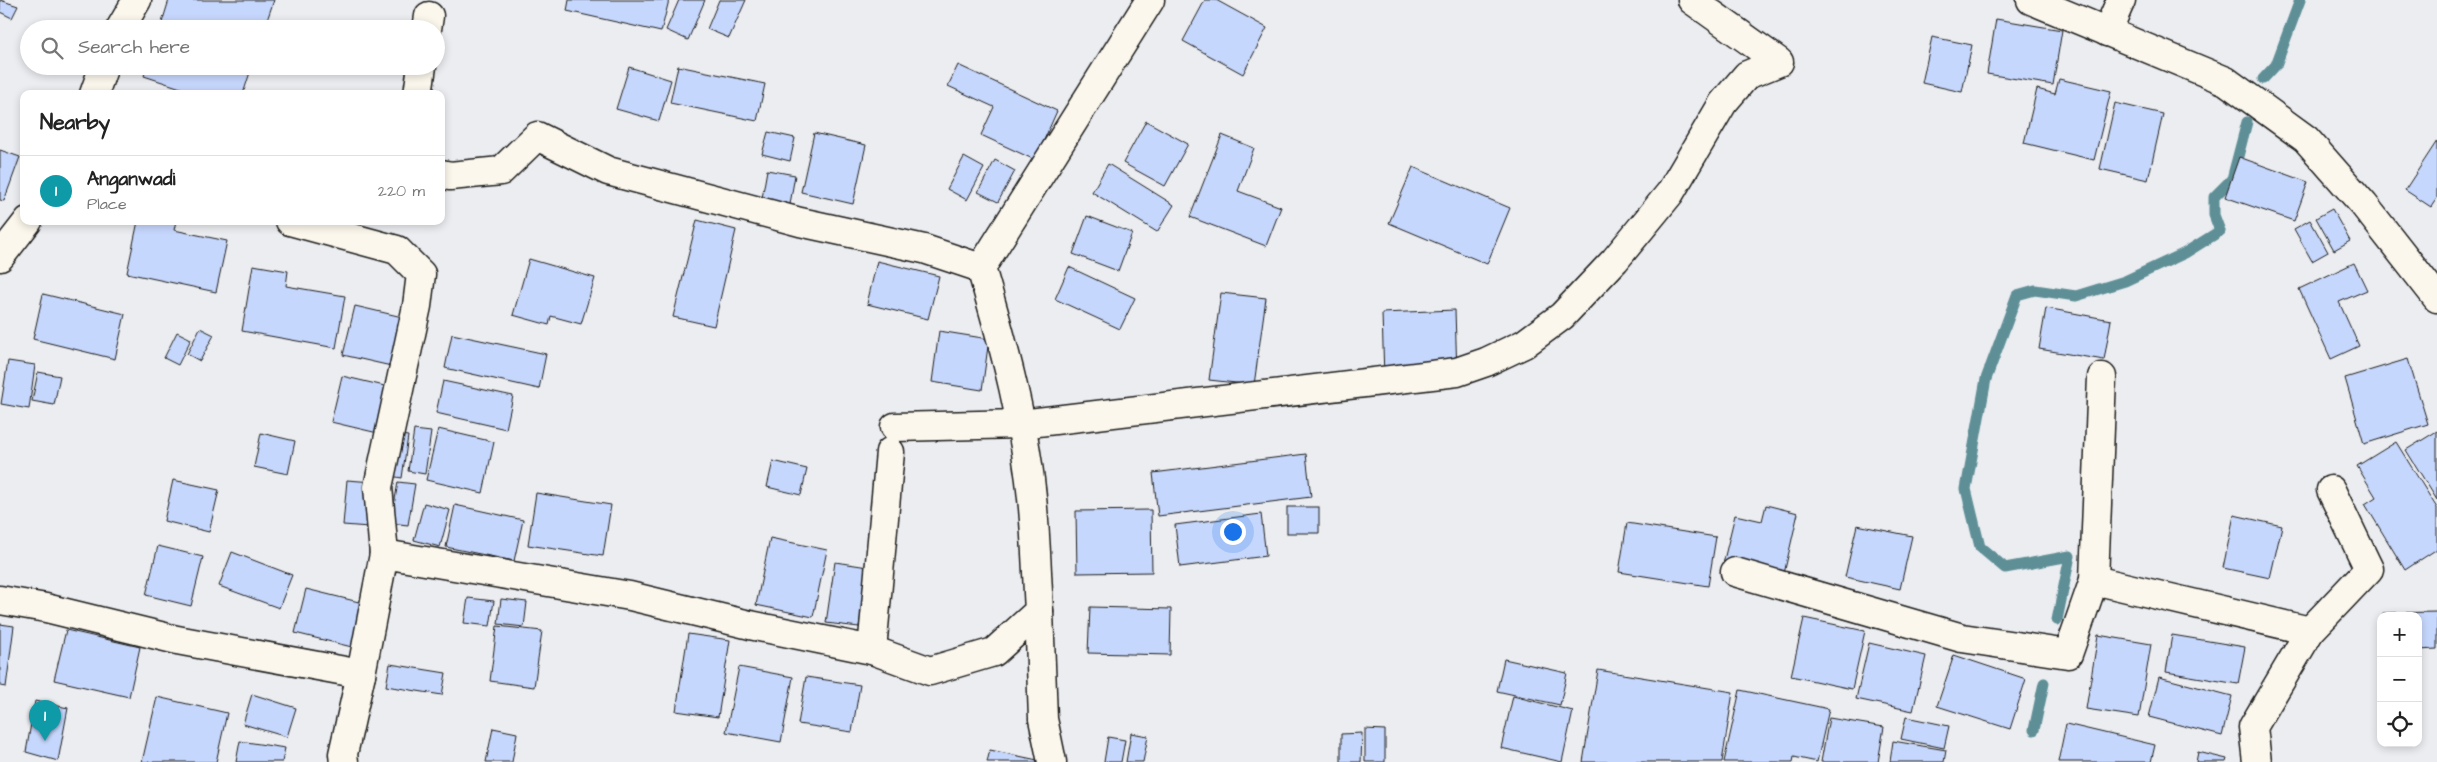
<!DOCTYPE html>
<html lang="en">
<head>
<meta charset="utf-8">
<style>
	:root { --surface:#fff; --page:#f2f2f2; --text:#222; --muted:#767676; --line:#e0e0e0; --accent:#0b8043 }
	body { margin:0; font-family:"Architects Daughter",sans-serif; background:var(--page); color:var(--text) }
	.controls { position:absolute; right:15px; bottom:15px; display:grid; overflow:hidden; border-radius:10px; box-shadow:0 2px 8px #0003 }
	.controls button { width:45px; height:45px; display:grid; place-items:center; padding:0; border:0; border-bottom:1px solid var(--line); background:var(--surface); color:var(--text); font:25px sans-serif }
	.you { position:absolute; left:1232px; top:531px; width:18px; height:18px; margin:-12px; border:4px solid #fff; border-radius:50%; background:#1a73e8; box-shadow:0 0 0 8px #1a73e833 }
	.badge { display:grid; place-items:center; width:32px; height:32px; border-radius:50%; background:var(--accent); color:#fff; font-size:16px; font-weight:700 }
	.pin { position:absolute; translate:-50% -41px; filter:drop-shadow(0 1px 2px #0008) }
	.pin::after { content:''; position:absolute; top:26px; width:18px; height:15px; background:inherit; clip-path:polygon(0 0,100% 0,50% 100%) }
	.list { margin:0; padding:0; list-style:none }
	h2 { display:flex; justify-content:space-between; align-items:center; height:65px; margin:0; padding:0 20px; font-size:21px }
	h2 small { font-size:16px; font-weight:400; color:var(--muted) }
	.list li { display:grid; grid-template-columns:32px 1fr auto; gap:15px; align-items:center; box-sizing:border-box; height:70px; padding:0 20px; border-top:1px solid var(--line) }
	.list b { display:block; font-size:19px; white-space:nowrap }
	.list p { margin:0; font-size:16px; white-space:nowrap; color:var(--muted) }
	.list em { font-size:16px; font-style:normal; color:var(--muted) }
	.icon { flex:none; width:28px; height:28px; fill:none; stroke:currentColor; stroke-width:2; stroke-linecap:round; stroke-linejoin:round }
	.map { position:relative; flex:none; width:2437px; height:762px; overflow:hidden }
	.search { position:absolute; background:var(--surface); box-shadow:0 2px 8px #0003; left:20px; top:20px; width:425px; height:55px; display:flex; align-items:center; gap:12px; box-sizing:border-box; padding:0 18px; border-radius:28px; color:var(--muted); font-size:19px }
	.panel { position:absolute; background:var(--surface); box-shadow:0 2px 8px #0003; left:20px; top:90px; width:425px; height:135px; border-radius:10px }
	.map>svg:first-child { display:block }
</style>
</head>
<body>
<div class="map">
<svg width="2437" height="762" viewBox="0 0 2437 762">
	<rect width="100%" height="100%" fill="#ebedf1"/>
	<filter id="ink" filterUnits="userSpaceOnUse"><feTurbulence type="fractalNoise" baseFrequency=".02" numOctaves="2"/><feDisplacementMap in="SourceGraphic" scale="10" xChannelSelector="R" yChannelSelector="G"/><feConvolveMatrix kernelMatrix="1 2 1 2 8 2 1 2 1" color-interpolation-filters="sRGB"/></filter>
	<g filter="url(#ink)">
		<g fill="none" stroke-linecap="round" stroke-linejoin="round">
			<g stroke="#5f8f96" stroke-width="11">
				<path d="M2263,79L2276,65L2300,0"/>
				<path d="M2057,620L2070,556L2005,568L1980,547L1966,489L1986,379L2017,295L2035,290L2076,296L2125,281L2185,253L2220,231L2214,215V197L2232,179L2247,122"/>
				<path d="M2034,730L2044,683"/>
			</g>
		</g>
		<g fill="#c6d7fd" stroke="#1c1c1c">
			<path d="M0,0L18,6L12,18L0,12Z"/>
			<path d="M169,0H274L264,29H160Z"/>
			<path d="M569,0H669L661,32L567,11Z"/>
			<path d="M679,0H705L688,40L666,30Z"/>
			<path d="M719,0H746L729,38L707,29Z"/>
			<path d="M1205,0H1216L1267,28L1243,74L1183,41Z"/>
			<path d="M1996,19L2062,30L2053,85L1987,74Z"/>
			<path d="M1932,37L1972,45L1962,92L1922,83Z"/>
			<path d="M958,65L1057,111L1035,160L981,135L994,107L948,86Z"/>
			<path d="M147,66H252L243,94H199L144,76Z"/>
			<path d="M678,66L765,84L757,121L670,103Z"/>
			<path d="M629,67L671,80L659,121L616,109Z"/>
			<path d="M2059,79L2111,91L2094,160L2024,143L2037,89L2055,94Z"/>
			<path d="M2115,103L2163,114L2148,180L2100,169Z"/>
			<path d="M1146,121L1188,144L1165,186L1123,163Z"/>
			<path d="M768,132L795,138L790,161L762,154Z"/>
			<path d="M814,133L866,145L853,204L801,192Z"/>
			<path d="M1222,135L1254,148L1238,191L1281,207L1266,246L1190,217Z"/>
			<path d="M2437,141V198L2431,207L2405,190Z"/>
			<path d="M0,150L20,157L4,201L0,200Z"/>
			<path d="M964,157L984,168L967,200L947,189Z"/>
			<path d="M2239,157L2308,182L2294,221L2225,197Z"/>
			<path d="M995,160L1015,171L998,202L978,192Z"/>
			<path d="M1108,164L1174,205L1157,232L1092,192Z"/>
			<path d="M1413,167L1510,208L1487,264L1389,223Z"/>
			<path d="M767,170L795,175L789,210L761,204Z"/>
			<path d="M2332,209L2350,241L2334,250L2316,218Z"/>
			<path d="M1087,216L1132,233L1118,271L1073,254Z"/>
			<path d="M697,220L736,230L714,326L673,317Z"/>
			<path d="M2310,220L2328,252L2312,261L2294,229Z"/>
			<path d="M138,221H176L174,230L227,241L216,292L127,273Z"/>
			<path d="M529,259L595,278L581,324L551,316L549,325L513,315Z"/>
			<path d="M877,261L939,276L928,319L867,304Z"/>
			<path d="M2354,263L2367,290L2339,302L2359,346L2331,359L2299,289Z"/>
			<path d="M253,265L288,271L286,286L345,296L336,348L242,331Z"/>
			<path d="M1069,267L1135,298L1120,329L1055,299Z"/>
			<path d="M1221,293L1266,298L1254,385L1209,380Z"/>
			<path d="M43,294L125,314L115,359L33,339Z"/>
			<path d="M355,306L411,319L400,368L343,355Z"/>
			<path d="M2046,308L2111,320L2104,360L2039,349Z"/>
			<path d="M1455,310L1457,375L1384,378L1382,313Z"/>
			<path d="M200,328L214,335L200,361L187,354Z"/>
			<path d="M939,331L989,339L982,390L932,382Z"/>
			<path d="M177,332L191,339L178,365L164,358Z"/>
			<path d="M452,334L546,354L539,389L445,368Z"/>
			<path d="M2408,359L2428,424L2364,444L2345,378Z"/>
			<path d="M8,361L35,365L29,409L1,404Z"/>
			<path d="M38,372L60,376L54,405L32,401Z"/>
			<path d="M342,376L393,388L382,434L331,422Z"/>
			<path d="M443,381L513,396L506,429L436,413Z"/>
			<path d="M438,429L494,442L483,493L426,480Z"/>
			<path d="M414,430L431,432L425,474L408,471Z"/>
			<path d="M2437,431V500L2406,450Z"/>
			<path d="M261,433L295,441L288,474L254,467Z"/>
			<path d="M392,434L408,436L402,478L385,475Z"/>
			<path d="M2396,442L2437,508V549L2405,570L2365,504L2376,497L2357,466Z"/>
			<path d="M1306,454L1311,497L1158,516L1153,473Z"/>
			<path d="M773,461L807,469L801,495L767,487Z"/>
			<path d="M173,480L219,490L209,532L164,521Z"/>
			<path d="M347,480L373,482L369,527L343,525Z"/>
			<path d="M398,482L415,484L408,525L391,523Z"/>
			<path d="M536,493L611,505L603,556L528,545Z"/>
			<path d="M424,503L450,510L440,547L414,540Z"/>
			<path d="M455,505L523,520L514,561L446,547Z"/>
			<path d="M1766,505L1798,513L1783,578L1723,564L1735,515L1762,521Z"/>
			<rect x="1287" y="507" width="32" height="26"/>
			<path d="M1151,510L1152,572L1077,573L1076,511Z"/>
			<path d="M1261,514L1266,556L1180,567L1175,525Z"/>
			<path d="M2234,515L2282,526L2270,578L2223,568Z"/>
			<path d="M1627,523L1716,537L1708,586L1619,572Z"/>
			<path d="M1857,525L1912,536L1900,589L1845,577Z"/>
			<path d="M770,538L827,550L813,617L756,605Z"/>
			<path d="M158,546L203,557L191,606L146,595Z"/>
			<path d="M232,552L292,575L279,608L219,586Z"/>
			<path d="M835,562L868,567L859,627L826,623Z"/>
			<path d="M306,589L367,604L356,648L295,633Z"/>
			<path d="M468,598L494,601L490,626L464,623Z"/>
			<path d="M501,599L527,602L524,627L498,624Z"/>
			<path d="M1090,607L1171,609L1170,655L1088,653Z"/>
			<path d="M2437,612V649L2418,650V616H2383V613Z"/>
			<path d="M1804,618L1865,631L1852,689L1791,676Z"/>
			<path d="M0,624L14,626L6,687L0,686Z"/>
			<path d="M497,626L542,631L534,687L490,681Z"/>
			<path d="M66,630L140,647L129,697L54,680Z"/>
			<path d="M688,634L730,640L718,717L676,711Z"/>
			<path d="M2098,635L2151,644L2139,717L2086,709Z"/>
			<path d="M2172,635L2245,647L2238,684L2166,672Z"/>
			<path d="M1869,643L1926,656L1913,711L1856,699Z"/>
			<path d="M1954,655L2026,679L2010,729L1937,706Z"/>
			<path d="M1504,659L1567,673L1560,705L1497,691Z"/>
			<path d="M390,664L446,673L442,695L386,686Z"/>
			<path d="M739,667L793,677L781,742L726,732Z"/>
			<path d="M1598,670L1733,692L1722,762H1583Z"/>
			<path d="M806,677L860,685L852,732L798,724Z"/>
			<path d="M2159,677L2232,696L2222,736L2149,717Z"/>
			<path d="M1740,690L1829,709L1817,762L1794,757L1793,762H1724Z"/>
			<path d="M252,694L296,708L287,737L243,724Z"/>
			<path d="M1513,696L1573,711L1562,762L1501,748Z"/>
			<path d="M157,697L227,713L216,762H142Z"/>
			<path d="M35,701L68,708L58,761L26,752Z"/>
			<path d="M1906,717L1949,726L1944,748L1901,739Z"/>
			<path d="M1829,718L1884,727L1878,762H1821Z"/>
			<path d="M2066,724L2155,745L2151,762H2058Z"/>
			<path d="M493,728L517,733L512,762H486Z"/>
			<path d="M1365,729L1385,730V762H1365Z"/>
			<path d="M1131,733L1148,736L1143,762H1126Z"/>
			<path d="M1362,733L1361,762H1341V734Z"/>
			<path d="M1108,737L1125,740L1121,762H1104Z"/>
			<path d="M240,741L285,748L282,762H236Z"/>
			<path d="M1893,741L1946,750L1944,762H1890Z"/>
			<path d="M990,750L1047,762H987Z"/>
			<path d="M2198,752L2227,759L2226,762H2196Z"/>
		</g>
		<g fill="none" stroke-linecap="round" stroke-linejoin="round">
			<g stroke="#1c1c1c" stroke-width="31">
				<g id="street">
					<path d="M120,29L137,0"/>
					<path d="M427,29L429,16"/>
					<path d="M2107,32L2121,0"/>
					<path d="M94,94L104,66"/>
					<path d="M418,94L422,66"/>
					<path d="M441,174L450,176L501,171L537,136L608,171L800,222L924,249L981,268"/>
					<path d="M290,221L397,250L421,274L417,306L378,487L384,554"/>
					<path d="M0,257L28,221"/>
					<path d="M895,427L1021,424L1457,372L1486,362L1524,344L1562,316L1615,260L1670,193L1723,103L1747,75L1779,62L1692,0"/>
					<path d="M1735,572L1962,638L2068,654L2094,580L2310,631L2253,727L2257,762"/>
					<path d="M2094,580L2102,377"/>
					<path d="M0,600L46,608L177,640L361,674L384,554L630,596L750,625L872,650L930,671L994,652L1039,611C1037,577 1036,542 1033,508C1026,426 1004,346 981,268L1150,0"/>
					<path d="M1039,611L1043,719L1052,762"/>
					<path d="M2310,631L2369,569L2331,490"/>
					<path d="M872,650L890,452"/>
					<path d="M344,762L343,754L361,674"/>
				</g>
			</g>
			<g stroke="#1c1c1c" stroke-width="31">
				<path id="secondary" d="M2031,0L2226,81L2306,139L2364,205L2437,298"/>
			</g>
			<use href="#street" stroke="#fbf7ec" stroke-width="28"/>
			<use href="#secondary" stroke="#fbf7ec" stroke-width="28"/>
		</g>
	</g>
</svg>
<div class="controls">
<button>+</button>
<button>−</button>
<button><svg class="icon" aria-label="locate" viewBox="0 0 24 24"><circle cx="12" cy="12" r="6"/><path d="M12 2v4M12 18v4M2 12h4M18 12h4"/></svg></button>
</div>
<div class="you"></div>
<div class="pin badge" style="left:45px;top:741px;background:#0f9aa8">1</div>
<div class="search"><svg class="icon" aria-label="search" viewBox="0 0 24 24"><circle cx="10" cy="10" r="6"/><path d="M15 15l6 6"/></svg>Search here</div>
<section class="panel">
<h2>Nearby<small></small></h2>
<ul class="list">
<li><span class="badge" style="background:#0f9aa8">1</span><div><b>Anganwadi</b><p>Place</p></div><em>220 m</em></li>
</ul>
</section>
</div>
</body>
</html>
